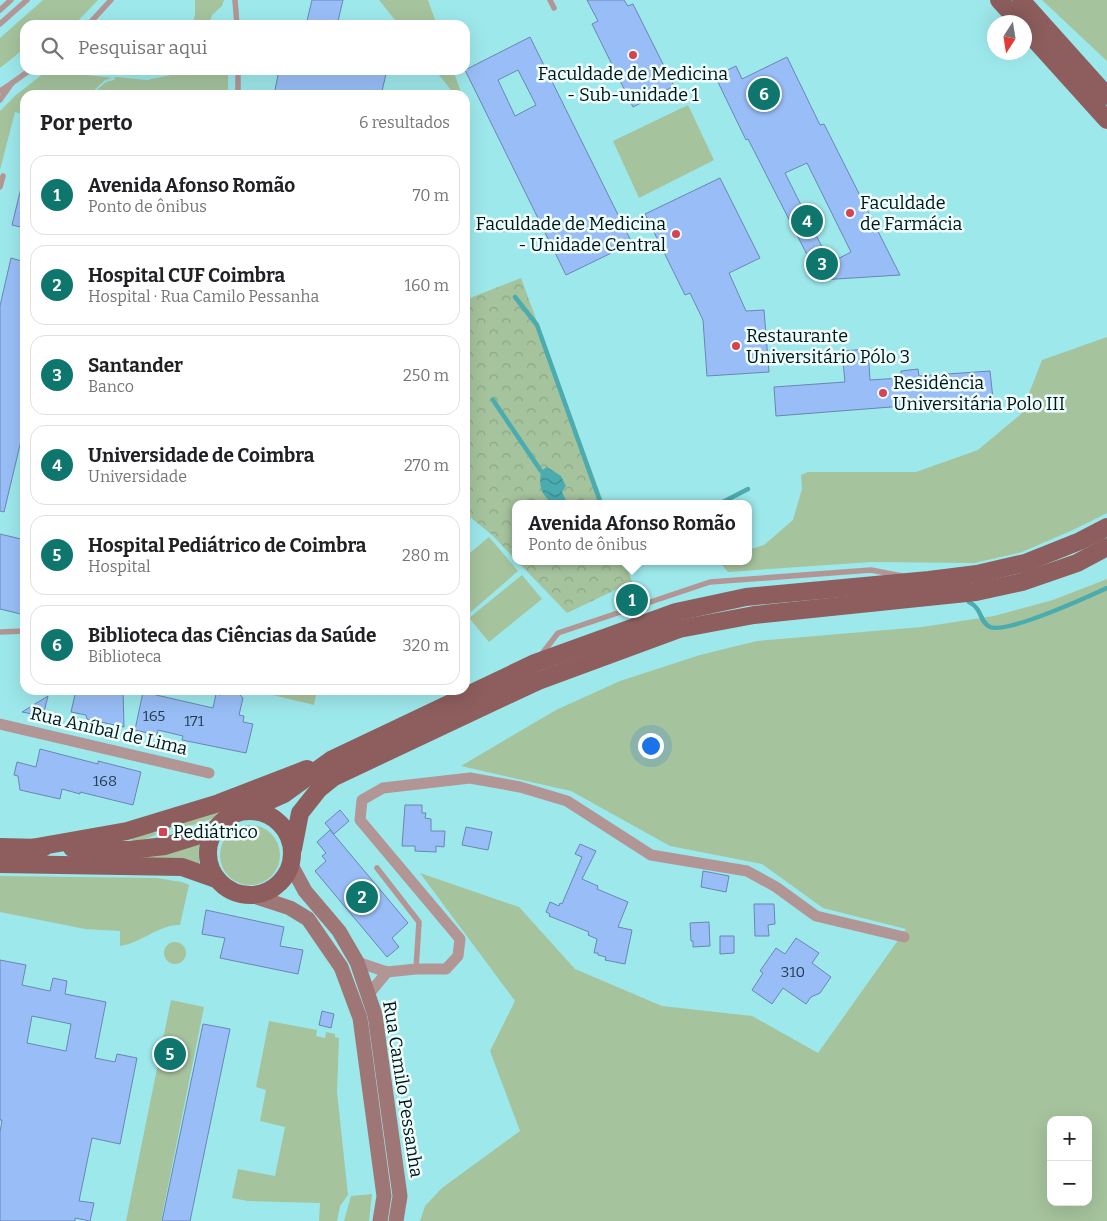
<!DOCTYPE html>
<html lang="pt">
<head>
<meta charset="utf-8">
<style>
	:root { --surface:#fff; --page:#f6f6f6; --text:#202124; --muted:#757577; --line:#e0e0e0; --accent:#0f766e }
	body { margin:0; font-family:Bitter,serif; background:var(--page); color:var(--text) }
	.controls { position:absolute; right:15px; bottom:15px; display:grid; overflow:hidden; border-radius:10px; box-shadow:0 5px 20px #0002 }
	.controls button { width:45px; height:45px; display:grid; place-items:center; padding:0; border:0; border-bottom:1px solid var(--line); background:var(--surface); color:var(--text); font:25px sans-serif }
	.compass { position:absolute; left:987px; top:15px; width:45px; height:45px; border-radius:50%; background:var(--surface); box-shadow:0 5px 20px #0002; rotate:192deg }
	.you { position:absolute; left:650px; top:745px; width:18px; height:18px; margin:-12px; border:4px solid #fff; border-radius:50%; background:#1a73e8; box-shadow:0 0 0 8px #1a73e833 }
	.badge { display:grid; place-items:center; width:32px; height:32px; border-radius:50%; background:var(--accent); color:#fff; font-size:16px; font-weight:700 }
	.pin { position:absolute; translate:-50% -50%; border:2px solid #fff; box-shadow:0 1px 5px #0006 }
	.popup { position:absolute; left:512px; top:500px; width:240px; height:65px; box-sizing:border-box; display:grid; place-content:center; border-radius:10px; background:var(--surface); filter:drop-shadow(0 1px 4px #0005); font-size:16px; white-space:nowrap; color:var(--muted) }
	.popup b { font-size:19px; color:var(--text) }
	.popup::after { content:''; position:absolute; left:50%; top:100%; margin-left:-10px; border:10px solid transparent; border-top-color:var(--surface) }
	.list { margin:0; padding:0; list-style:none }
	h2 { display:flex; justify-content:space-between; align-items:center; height:65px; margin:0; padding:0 20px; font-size:21px }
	h2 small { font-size:16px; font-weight:400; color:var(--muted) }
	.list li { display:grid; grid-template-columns:32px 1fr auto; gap:15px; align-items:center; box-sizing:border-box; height:80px; margin:0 10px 10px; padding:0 10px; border:1px solid var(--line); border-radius:15px }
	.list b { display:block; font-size:19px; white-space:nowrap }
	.list p { margin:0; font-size:16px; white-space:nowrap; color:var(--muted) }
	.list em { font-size:16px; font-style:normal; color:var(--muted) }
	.icon { flex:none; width:28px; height:28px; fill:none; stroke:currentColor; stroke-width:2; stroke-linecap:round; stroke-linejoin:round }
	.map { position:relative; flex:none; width:1107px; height:1221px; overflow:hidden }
	.search { position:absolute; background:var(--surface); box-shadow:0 5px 20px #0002; left:20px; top:20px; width:450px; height:55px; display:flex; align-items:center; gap:12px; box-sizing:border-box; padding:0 18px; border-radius:15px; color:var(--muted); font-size:19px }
	.panel { position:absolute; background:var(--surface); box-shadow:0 5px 20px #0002; left:20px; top:90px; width:450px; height:605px; border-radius:15px }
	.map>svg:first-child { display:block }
</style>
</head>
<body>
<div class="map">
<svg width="1107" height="1221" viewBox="0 0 1107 1221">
	<defs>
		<pattern id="forest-crowns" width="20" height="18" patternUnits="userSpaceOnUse" patternTransform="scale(1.25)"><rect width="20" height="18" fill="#a5c39d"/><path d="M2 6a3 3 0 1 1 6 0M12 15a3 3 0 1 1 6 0" fill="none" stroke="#8ca786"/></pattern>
		<pattern id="water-waves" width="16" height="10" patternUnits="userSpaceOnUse" patternTransform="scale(1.25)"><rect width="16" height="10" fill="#4bacb0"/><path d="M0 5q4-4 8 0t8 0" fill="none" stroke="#3c8b8e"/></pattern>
	</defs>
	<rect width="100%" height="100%" fill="#9de8eb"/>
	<g fill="#a5c39d" fill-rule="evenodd">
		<path d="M43,0H98L74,25H25V48L0,68V38Z"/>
		<path d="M195,0H224L222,6L212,15L211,19L204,25H192L195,15Z"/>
		<path d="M379,0H428L437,25H399Z"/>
		<path d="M1042,0H1107V61Z"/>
		<path d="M48,70H83L88,75L112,78L105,80L89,95H25V115L15,112L0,170V111L16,95Z"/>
		<path d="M170,70H228V95H91L106,82L114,80L115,77L147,80L171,75Z"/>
		<path d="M435,70H453L462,95H455Z"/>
		<path d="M688,105L714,160L639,198L613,141Z"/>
		<path d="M1107,337V513L1075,529L1022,552L974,563L871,562L728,572L722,565L723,561H748V550L764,545L793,520L802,489L801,475L808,472H916L978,450L1021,414L1042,360Z"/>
		<path d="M489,537L518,571L465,617V557Z"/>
		<path d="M522,575L542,599L489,642L469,618Z"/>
		<path d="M1107,579V1221H420L425,1206L442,1188L520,1131L490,1051L515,1001L420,873L519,907L575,969L662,1006L752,1016L818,1053L906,929L823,908L762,864L670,846L571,791L461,766L556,710L620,681L700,655L757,641L922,627L994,616L1053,600ZM1051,1120H1088V1202H1051Z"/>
		<path d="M252,690H317L314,705Z"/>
		<path d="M253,798L258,800L234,806L224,810L217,817L180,829L179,826L167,830L166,827L155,831L156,835L133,843L132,842L131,833Z"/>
		<circle cx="250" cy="855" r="30"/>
		<path d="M199,843V864L134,859Z"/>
		<path d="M0,876L156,878L182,882L189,885L180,925C159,924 142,943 120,946V931L85,929L0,912Z"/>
		<circle cx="175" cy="953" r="11"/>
		<path d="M171,1000L204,1007L161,1221H126Z"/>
		<path d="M269,1021L317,1030L316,1036L325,1038L326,1032L335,1034V1037L339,1038L337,1092L348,1195L340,1206L337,1221H319L320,1203L248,1201L232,1198L238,1169L275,1176L285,1127L260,1121L266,1090L256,1087Z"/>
		<path d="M372,1194L369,1221H344L351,1196Z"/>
	</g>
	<g fill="url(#forest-crowns)">
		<path d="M521,278L604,504H516V560L492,535L465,513V300Z"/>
		<path d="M517,561H625L632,582L567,613Z"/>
	</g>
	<path fill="url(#water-waves)" d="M547,467L561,476L566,486L562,492L568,504H553C540,493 539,486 541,471Z"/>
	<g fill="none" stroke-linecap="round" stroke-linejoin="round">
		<g stroke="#4bacb0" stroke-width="4.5">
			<path d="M515,297L537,325L601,504"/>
			<path d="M493,400L541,471"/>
			<path d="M719,504L748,489"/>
			<path d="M969,602C983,609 979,622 990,627C1008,634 1087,597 1107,588"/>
		</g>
	</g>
	<g fill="#99bef7" stroke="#6a86b2" fill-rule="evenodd">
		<path d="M312,0H343L337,25H306Z"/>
		<path d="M587,0H624L628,6L633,4L674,86L633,107L592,24L598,21Z"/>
		<path d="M530,37L632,243L566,275L465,70ZM518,70L536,105L515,116L498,80Z"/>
		<path d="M787,57L820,125L824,124L900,275L820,280L748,139L746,140L715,76L736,66L742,79ZM807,163L851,252L830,263L785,173Z"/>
		<path d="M279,70H387L381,95H274Z"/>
		<path d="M720,178L760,258L729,273L746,311L764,310L769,372L707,376L703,320L690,293L685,295L645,214Z"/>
		<path d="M21,188L25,189V228L12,225Z"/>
		<path d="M11,258L25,262V424L4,512L0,511V306Z"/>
		<path d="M868,349L870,380L901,378V371L918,369L919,376L990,371L993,399L776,416L774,387L845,382L842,351Z"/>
		<path d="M0,534L25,540V615L0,609Z"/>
		<path d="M76,690H123L124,727L87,719L86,715L71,712Z"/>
		<path d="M221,690H235L243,698L239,715L244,716L243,722L253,724L246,753L182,740L183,736L158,730L157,735L135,730L143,692L213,708L216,694L221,695Z"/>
		<path d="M48,696L43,716L22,712Z"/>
		<path d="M40,749L98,764V761L141,772L133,805L80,792V794L62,789L60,799L20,790L18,776L14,775L17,762L36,767Z"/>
		<path d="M405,805H422V813H426L425,818L431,819V831H445L444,847L436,846V852L415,851V846H402Z"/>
		<path d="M340,810L349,821L334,834L325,823Z"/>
		<path d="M466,827L492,832L488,850L462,845Z"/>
		<path d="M330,830L408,923L392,938L399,947L387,957L315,871L326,861L322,856L326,853L317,842Z"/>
		<path d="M580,844L596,851L582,879L598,886L597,889L628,902L618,927L632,930L625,964L605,960L606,957L598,955V953H594L597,939L588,935L589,932L549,916L550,914L546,912L550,902L559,906L560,903L562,904L582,857L575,854Z"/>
		<path d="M703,871L729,876L726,892L701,887Z"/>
		<path d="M754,904H774L775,924L768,925L769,936H755Z"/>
		<path d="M206,910L284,927L280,946L303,950L298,974L220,958L225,938L202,934Z"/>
		<path d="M709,922L710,946L693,947V941H691L690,923Z"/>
		<path d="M720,936H734V953L720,954Z"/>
		<path d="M796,938L819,953L812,963L831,977L820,993L811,997L806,1004L783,988L772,1004L752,990L763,973L760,971L776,948L785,954Z"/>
		<path d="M0,960L26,965L22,985L50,991L53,978L67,981L65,994L106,1002L95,1058L115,1062L117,1054L137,1058L120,1144L92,1138L79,1201L94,1203L90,1221L75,1218V1221H0V1132L2,1120H0ZM32,1016L71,1024L66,1051L27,1043Z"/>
		<path d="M322,1011L334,1014L331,1028L319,1025Z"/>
		<path d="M203,1024L230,1029L190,1221H162Z"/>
	</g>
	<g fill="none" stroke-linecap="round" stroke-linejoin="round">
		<g stroke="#b29696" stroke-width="5.5">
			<path d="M235,0L237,25"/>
			<path d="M550,0L554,8"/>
			<path d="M0,10L11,0"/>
			<path d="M0,24L27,0"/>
			<path d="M88,25L111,0"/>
			<path d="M238,70V95"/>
			<path d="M12,83L30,70"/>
			<path d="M0,91L12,83L0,100"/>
			<path d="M0,187L3,176"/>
			<path d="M0,632L25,631"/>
			<path d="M541,655L558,633L710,582L871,570L902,576"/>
			<path d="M377,868L419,922L416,969"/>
		</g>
		<g stroke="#b29696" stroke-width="11">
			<path d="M0,724L209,773"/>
			<path d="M357,962L387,972"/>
			<path d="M387,972L416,969H446L458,956L460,939L360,820L362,800L383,788L470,778L520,787L567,801L651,855L747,871L776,887L816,916L904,937"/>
			<path d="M369,994L387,972"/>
		</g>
		<g stroke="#9e7675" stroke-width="15">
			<path d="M291,865L305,891L339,931L357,962L375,1015L400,1196L396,1221"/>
			<path d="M254,896L290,908L308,919L341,967L360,1018L384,1196L380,1221"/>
		</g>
		<g stroke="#8e5e5e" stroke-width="18">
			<path d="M999,0L1019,22"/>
			<path d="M1021,0L1107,96"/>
			<path d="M1024,28L1107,120"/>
			<circle cx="250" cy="853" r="42"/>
			<path d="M246,811L284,794L331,760L535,663L676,612L746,597L929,580L977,574L1025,563L1080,541L1107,527"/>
			<path d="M0,847L43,848"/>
			<path d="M31,848L127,831L219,803L307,769"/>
			<path d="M72,848L130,850L165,846L213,831"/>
			<path d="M293,849L300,813L319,789L334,777L538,681L679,629L754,615L976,592L1022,582L1077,563L1107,547"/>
			<path d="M0,864L182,867L216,879"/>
		</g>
	</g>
	<g fill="#d54452" stroke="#effdfd" stroke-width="2">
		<circle cx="633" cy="55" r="5"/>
		<circle cx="850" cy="213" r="5"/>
		<circle cx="676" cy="234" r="5"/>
		<circle cx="736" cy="346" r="5"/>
		<circle cx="883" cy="393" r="5"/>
		<rect x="158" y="827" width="10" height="10" rx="2.5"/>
	</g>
	<g text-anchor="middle" stroke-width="5" stroke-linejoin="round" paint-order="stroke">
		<g font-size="15" fill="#263f4e">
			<text x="154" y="721">165</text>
			<text x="194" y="726">171</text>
			<text x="105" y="786">168</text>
			<text x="793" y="977">310</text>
		</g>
		<g font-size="18" fill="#001516" stroke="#effdfd" text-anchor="start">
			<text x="633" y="80" text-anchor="middle">Faculdade de Medicina<tspan x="633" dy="21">- Sub-unidade 1</tspan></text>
			<text x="860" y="209">Faculdade<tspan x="860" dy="21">de Farmácia</tspan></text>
			<text x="666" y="230" text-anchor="end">Faculdade de Medicina<tspan x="666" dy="21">- Unidade Central</tspan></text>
			<text x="746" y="342">Restaurante<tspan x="746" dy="21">Universitário Pólo 3</tspan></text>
			<text x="893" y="389">Residência<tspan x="893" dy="21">Universitária Polo III</tspan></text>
			<text x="173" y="838">Pediátrico</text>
		</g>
		<g font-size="18" fill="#001516" stroke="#effdfd">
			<text transform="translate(109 731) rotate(13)" y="6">Rua Aníbal de Lima</text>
			<text transform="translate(403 1089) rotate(81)" y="6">Rua Camilo Pessanha</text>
		</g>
	</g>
</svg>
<div class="controls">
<button>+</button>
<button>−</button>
</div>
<svg class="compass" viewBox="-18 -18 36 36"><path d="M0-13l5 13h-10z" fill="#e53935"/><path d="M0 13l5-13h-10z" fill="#757577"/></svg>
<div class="you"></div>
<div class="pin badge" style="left:632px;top:600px">1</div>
<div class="popup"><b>Avenida Afonso Romão</b>Ponto de ônibus</div>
<div class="pin badge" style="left:362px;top:897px">2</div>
<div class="pin badge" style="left:822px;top:264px">3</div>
<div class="pin badge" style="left:807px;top:221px">4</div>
<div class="pin badge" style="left:170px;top:1054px">5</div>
<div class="pin badge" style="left:764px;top:94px">6</div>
<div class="search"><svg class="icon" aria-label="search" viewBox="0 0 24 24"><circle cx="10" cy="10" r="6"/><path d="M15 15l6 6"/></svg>Pesquisar aqui</div>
<section class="panel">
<h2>Por perto<small>6 resultados</small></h2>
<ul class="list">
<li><span class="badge">1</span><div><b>Avenida Afonso Romão</b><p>Ponto de ônibus</p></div><em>70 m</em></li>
<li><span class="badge">2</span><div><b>Hospital CUF Coimbra</b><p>Hospital · Rua Camilo Pessanha</p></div><em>160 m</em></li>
<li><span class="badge">3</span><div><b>Santander</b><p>Banco</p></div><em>250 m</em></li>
<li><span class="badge">4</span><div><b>Universidade de Coimbra</b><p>Universidade</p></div><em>270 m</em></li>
<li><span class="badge">5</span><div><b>Hospital Pediátrico de Coimbra</b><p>Hospital</p></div><em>280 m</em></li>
<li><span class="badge">6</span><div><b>Biblioteca das Ciências da Saúde</b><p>Biblioteca</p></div><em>320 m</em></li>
</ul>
</section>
</div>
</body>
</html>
